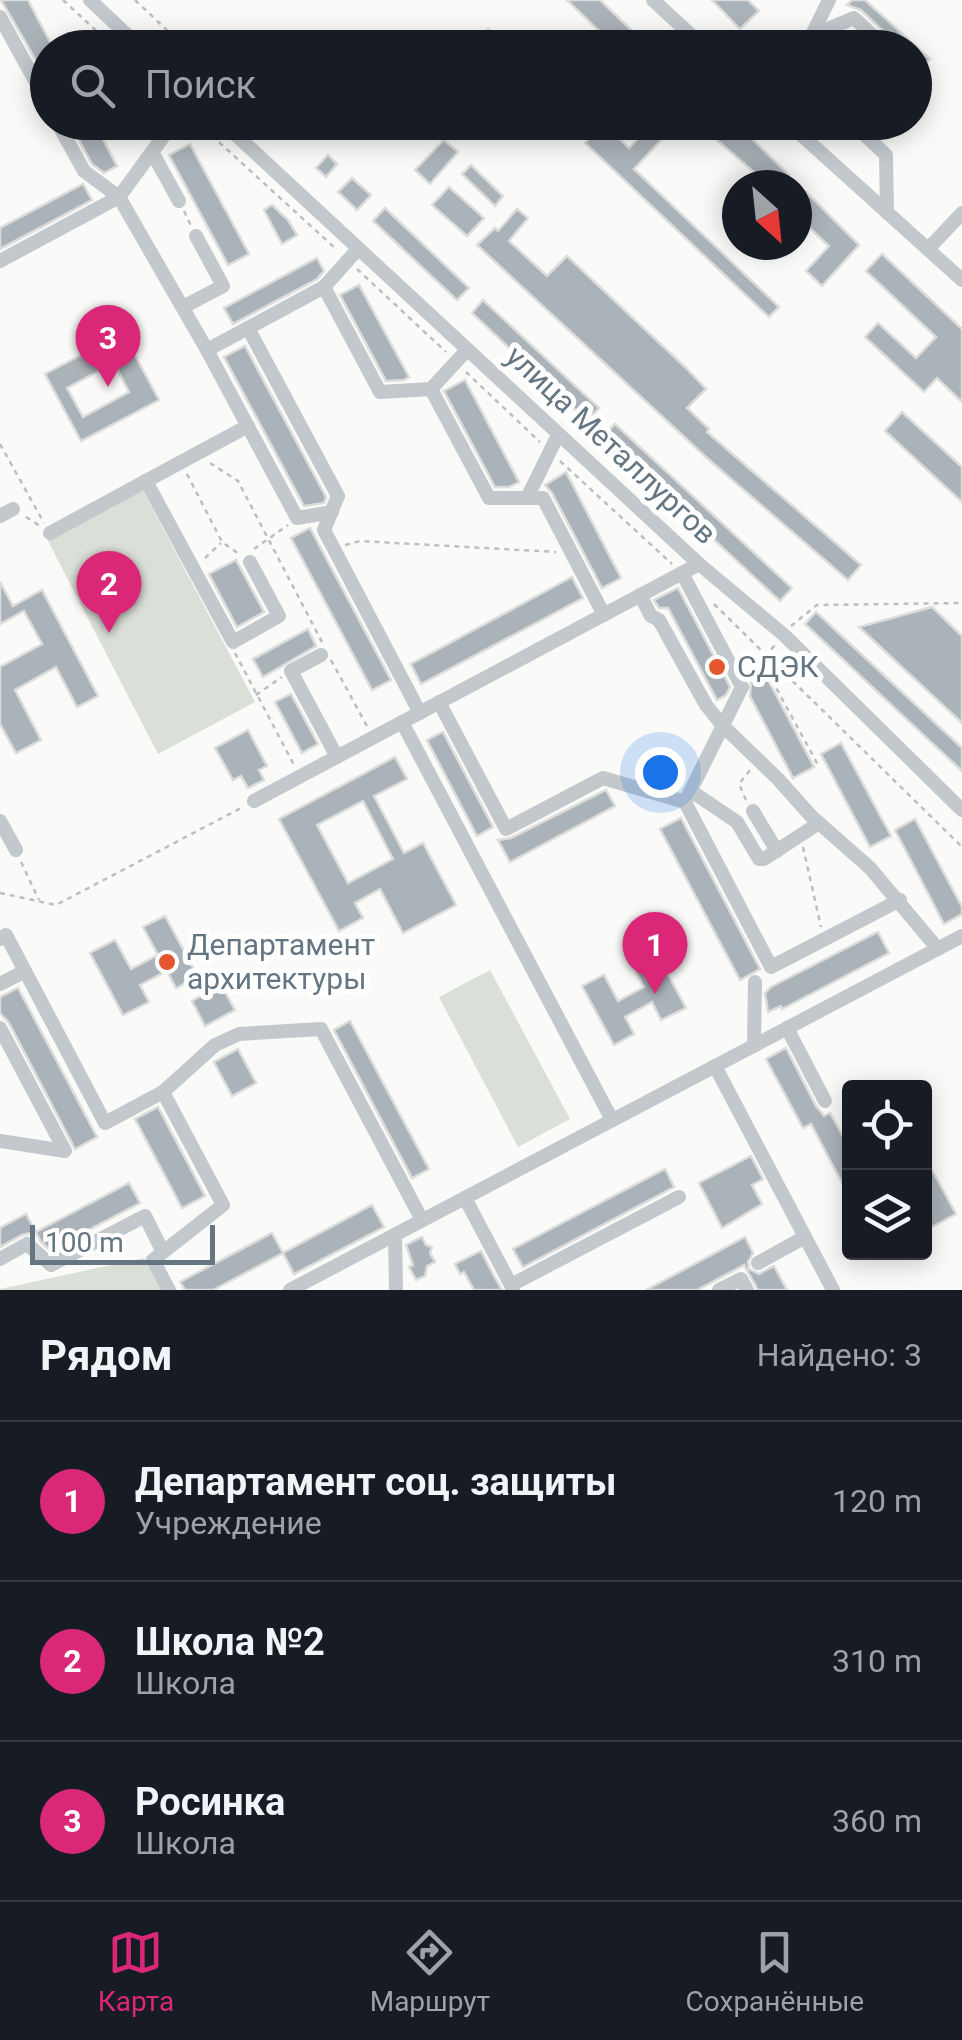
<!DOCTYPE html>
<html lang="ru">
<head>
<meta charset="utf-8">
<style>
	:root { --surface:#171b24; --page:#20242c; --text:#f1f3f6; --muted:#9ea1a6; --line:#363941; --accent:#db2777 }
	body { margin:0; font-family:Roboto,sans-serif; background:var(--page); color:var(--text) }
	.controls { position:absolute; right:30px; bottom:30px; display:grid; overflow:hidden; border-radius:10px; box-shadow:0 5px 25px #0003 }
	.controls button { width:90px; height:90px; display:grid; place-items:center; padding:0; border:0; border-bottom:2px solid var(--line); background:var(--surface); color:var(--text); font:50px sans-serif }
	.compass { position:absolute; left:722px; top:170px; width:90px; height:90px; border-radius:50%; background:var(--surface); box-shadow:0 5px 25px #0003; rotate:153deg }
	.scale { position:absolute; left:30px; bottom:25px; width:185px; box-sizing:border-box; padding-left:10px; border:5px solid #657683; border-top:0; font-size:28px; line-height:35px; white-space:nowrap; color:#657683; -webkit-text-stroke:8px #fff; paint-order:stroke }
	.you { position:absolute; left:660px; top:772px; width:35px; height:35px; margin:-25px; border:8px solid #fff; border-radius:50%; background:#1a73e8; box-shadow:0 0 0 15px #1a73e833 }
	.badge { display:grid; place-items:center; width:65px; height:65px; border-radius:50%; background:var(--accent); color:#fff; font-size:32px; font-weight:700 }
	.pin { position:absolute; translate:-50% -82px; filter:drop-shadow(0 2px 5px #0008) }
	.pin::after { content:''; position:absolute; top:52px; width:35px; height:30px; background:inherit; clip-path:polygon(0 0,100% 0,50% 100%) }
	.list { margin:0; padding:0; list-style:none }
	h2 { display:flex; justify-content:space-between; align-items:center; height:130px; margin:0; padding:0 40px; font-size:42px }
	h2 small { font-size:32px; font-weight:400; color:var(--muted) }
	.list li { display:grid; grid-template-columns:65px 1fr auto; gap:30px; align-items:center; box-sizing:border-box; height:160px; padding:0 40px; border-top:2px solid var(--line) }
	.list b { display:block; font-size:38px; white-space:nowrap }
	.list p { margin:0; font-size:32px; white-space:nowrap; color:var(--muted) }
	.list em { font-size:32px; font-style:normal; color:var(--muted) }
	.icon { flex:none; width:55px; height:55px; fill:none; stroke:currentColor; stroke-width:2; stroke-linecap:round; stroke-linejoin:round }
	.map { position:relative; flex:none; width:962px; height:1290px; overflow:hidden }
	.search { position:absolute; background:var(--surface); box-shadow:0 5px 25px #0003; left:30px; right:30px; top:30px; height:110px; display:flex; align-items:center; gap:25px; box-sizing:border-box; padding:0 35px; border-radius:55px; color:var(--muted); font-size:38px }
	.sheet { height:610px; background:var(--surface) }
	nav { display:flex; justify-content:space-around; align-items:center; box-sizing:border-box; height:140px; border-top:2px solid var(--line); background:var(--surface); font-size:28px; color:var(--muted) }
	nav a { display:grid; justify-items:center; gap:5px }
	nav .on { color:var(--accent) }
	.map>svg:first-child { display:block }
</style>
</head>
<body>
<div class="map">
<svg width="962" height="1290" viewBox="0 0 962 1290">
	<rect width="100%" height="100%" fill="#fafaf8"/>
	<g fill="#dadfd7">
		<path d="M142,489L255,702L158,754L47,539Z"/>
		<path d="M490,970L570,1119L518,1147L439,997Z"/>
		<path d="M144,1258L161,1290H0V1289Z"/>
	</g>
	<g fill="#aab3b9" stroke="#dcdcda" stroke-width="2.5" fill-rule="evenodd">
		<path d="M1,0H28L53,48H48V81Z"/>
		<path d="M567,0H600L650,48H617Z"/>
		<path d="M712,0H748L759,11L740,29Z"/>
		<path d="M852,0H865L930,59L914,76V48H896L893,40L861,10L847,5Z"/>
		<path d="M488,29L508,48H482L476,42Z"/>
		<path d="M69,122H94L117,166L104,173L92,164Z"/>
		<path d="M581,122H602L629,148L654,122H678L634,169L779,307L769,317L585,143L593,134Z"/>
		<path d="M696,122H735L789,175L780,185H769Z"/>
		<path d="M867,122H896L883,137Z"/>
		<path d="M444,140L458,152L430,184L415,170Z"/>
		<path d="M190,144L249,254L228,265L169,155Z"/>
		<path d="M328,155L337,164L326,177L316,168Z"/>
		<path d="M471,165L503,196L495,206L462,174Z"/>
		<path d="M352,178L371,195L357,210L338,192Z"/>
		<path d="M83,184L92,200L0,249V228Z"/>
		<path d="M449,187L484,218L467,236L432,205Z"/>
		<path d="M806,192L859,245L822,286L806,271L829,246L797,216V202Z"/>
		<path d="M272,205L288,220L297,235L282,244L264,210Z"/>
		<path d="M385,208L469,288L457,300L373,221Z"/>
		<path d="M517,209L528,218L509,241L547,276L567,256L685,367L706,389L687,408L709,429L707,432L861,565L848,580L707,458L477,245L495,228L498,231Z"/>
		<path d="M882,254L962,329V402L937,378L924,392L865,337L878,323L916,358L936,337L866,271Z"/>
		<path d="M317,258L324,271L317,279L233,324L224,308Z"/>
		<path d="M359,285L409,377L404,380L386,381L340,295Z"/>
		<path d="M483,300L599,408L587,421L472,313Z"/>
		<path d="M123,333L159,400L81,441L45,374ZM114,363L129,392L83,417L67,388Z"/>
		<path d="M245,346L326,497L324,503L304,506L224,357Z"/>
		<path d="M465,380L519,482L509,487H495L444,391Z"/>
		<path d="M902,412L962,467V502L885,431Z"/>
		<path d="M615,424L792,588L780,601L603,436Z"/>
		<path d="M566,472L621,578L602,588L552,493L545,485Z"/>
		<path d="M310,528L391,680L372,690L291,538Z"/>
		<path d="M236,560L264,612L237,627L209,574Z"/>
		<path d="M572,577L583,598L421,684L411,664Z"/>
		<path d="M0,582L13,606L42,590L98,696L77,707L56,667L15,690L41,740L16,753L0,724V667L42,644L24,611L0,624Z"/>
		<path d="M678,588L730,687L726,695L717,700L668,608H659L654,600Z"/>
		<path d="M932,607L962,636V723L859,627Z"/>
		<path d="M816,612L962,748V771L805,624Z"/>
		<path d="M308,629L316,646L263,677L253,659Z"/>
		<path d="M765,674L814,767L793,778L750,696L751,681Z"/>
		<path d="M291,694L318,744L302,753L275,702Z"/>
		<path d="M248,730L267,766L259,770L264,780L248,788L241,776L233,780L215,748Z"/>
		<path d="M443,732L493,827L477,836L427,740Z"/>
		<path d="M841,743L891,836L870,847L821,754Z"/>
		<path d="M395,757L407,779L374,796L404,853L423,843L456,905L403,933L380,889L355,903L363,918L339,931L279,819ZM363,801L393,859L348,883L317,825Z"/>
		<path d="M606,790L615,806L510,862L498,840L511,838Z"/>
		<path d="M681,818L760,969L740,980L660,829Z"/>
		<path d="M915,819L962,907V914L944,924L895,830Z"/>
		<path d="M165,916L198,977L176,988L167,971L140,985L149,1002L123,1015L90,953L115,940L131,969L158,955L143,927Z"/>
		<path d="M878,932L889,953L782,1009L781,1006L768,1012L765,993L771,987Z"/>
		<path d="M653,947L686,1008L661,1020L652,1002L625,1017L634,1034L614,1045L582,986L604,975L618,1001L644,987L630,960Z"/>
		<path d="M221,985L235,1010L205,1026L192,1001Z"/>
		<path d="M18,988L97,1137L75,1149L9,1023L0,1013V997Z"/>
		<path d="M350,1021L429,1169L412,1178L334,1030Z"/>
		<path d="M786,1048L816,1106L824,1116L830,1113L850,1149V1198L811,1124L803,1128L766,1059Z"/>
		<path d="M238,1049L256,1083L232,1096L214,1062Z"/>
		<path d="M158,1107L205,1196L182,1208L135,1119Z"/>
		<path d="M751,1156L763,1179L752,1185L762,1204L722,1228L699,1183Z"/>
		<path d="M665,1169L674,1187L523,1267L513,1249Z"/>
		<path d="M932,1170L956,1214L924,1231V1174Z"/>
		<path d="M129,1183L140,1203L50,1250L41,1242L36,1232Z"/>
		<path d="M372,1205L384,1227L294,1274L283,1253Z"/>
		<path d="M26,1214L36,1232L22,1235L0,1247V1228Z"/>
		<path d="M272,1233L283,1253L213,1290H185L180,1282Z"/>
		<path d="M422,1237L426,1245L432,1247L430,1253L435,1262L427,1266L425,1276L416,1280L409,1267L413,1265L406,1245Z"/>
		<path d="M745,1237L753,1253L748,1262L749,1269L759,1274L774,1266L787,1290H758L744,1265L697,1290H646Z"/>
		<path d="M481,1251L494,1276L502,1290H474L464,1272L460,1274L455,1264Z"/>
	</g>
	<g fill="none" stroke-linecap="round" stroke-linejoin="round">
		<g stroke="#bbbfc2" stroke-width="2.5" stroke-dasharray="5 5" stroke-linecap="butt">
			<path d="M63,0L115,48"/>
			<path d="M135,0L186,48"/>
			<path d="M197,122L336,249"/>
			<path d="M266,122L281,137"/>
			<path d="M184,211L191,226"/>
			<path d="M357,269L446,352"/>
			<path d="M466,372L540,442"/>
			<path d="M0,444L44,523"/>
			<path d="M560,461L672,564"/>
			<path d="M210,463L238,481L323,644"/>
			<path d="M187,474L222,542L239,554"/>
			<path d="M26,517L40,526"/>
			<path d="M345,545L360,541L556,552"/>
			<path d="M254,549L288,525"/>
			<path d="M205,558L221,543"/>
			<path d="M714,604L962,847"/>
			<path d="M791,626L817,605L962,603"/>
			<path d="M235,653L294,765"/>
			<path d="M331,660L368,728"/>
			<path d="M767,671L818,765"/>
			<path d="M750,678L766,669V655L776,644"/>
			<path d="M256,695L282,677"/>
			<path d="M746,800L739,784L751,769"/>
			<path d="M803,847L821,927"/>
			<path d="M21,862L39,900"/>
			<path d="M0,893L56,905L243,807"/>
		</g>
		<g stroke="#c3c8cc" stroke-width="14">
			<path d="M90,0L141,48"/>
			<path d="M653,0L705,48"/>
			<path d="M0,17L48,104"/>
			<path d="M806,47L829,0"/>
			<path d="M810,48L830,28L854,18L886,48"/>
			<path d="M57,122L84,171L119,197L174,122"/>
			<path d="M222,122L699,564L784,635L962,810"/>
			<path d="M787,122L962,280"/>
			<path d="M851,122L886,155L887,213"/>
			<path d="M152,152L179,201"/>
			<path d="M358,249L324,287L248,328L338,496L324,530L420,713"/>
			<path d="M928,249L962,213"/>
			<path d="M0,261L119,197L207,350"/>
			<path d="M324,287L380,392L431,389L489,498H543L604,615"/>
			<path d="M183,307L223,286L196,236"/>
			<path d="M248,328L207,350L297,518L332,512"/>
			<path d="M431,389L467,350"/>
			<path d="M146,481L248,426"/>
			<path d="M527,498L558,435"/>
			<path d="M0,516L13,509"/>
			<path d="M50,533L146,481L233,642L279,616L250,562"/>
			<path d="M682,573L742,687L685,802"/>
			<path d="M640,595L651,616L659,620L706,705L722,725L778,779L811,816L870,868L938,949"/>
			<path d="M321,655L291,671L337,757"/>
			<path d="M439,702L506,829L603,778L685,802L771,967L900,900"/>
			<path d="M402,722L612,1120"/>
			<path d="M691,791L737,822L759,859H764L819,823"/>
			<path d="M254,801L699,564"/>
			<path d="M753,811L777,851"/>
			<path d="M0,821L16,850"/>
			<path d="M0,939L6,935L25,971L0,984"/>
			<path d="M25,971L105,1123L163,1092L223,1205L153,1260L169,1290"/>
			<path d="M0,1028L65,1151L0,1141"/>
			<path d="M787,1028L825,1101"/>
			<path d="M754,1046L755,982"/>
			<path d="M715,1066L833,1290"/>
			<path d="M163,1092L215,1045L239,1034L321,1029L422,1220"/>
			<path d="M465,1198L513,1289"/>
			<path d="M395,1235L396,1290"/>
			<path d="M0,1259L27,1244L51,1265L145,1216L163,1252"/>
			<path d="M758,1263L805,1237"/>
			<path d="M511,1285L679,1197"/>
			<path d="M290,1290L962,936"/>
			<path d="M719,1290L741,1279L747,1290"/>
		</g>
	</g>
	<g fill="#e4572e" stroke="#fff" stroke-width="4">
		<circle cx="717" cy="667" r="10"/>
		<circle cx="167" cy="962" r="10"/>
	</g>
	<g text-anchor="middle" stroke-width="10" stroke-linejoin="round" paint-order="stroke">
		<g font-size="30" fill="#657683" stroke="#fff">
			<text transform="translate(611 445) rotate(43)" y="10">улица Металлургов</text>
		</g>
		<g font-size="30" fill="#657683" stroke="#fff" text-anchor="start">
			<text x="737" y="677">СДЭК</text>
			<text x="187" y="955">Департамент<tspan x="187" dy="34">архитектуры</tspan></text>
		</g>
	</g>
</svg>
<div class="controls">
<button><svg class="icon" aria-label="locate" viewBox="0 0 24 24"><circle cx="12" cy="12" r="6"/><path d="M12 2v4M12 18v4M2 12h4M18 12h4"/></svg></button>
<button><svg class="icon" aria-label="layers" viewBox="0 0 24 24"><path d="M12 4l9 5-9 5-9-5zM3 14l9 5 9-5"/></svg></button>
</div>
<svg class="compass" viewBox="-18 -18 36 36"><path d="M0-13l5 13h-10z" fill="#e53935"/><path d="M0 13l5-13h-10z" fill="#9ea1a6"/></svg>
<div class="scale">100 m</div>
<div class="you"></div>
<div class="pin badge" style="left:655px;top:994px">1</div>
<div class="pin badge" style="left:109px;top:633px">2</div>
<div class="pin badge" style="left:108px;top:387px">3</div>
<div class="search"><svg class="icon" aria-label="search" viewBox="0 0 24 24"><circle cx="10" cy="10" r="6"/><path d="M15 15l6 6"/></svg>Поиск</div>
</div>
<section class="sheet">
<h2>Рядом<small>Найдено: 3</small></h2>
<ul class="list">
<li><span class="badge">1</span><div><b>Департамент соц. защиты</b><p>Учреждение</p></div><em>120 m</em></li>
<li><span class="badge">2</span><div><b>Школа №2</b><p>Школа</p></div><em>310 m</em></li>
<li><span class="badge">3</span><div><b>Росинка</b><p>Школа</p></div><em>360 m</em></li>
</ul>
</section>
<nav>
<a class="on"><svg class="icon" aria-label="map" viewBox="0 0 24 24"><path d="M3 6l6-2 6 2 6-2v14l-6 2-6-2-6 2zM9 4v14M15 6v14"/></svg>Карта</a>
<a><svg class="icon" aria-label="directions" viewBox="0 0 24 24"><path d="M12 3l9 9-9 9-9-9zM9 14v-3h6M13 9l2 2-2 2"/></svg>Маршрут</a>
<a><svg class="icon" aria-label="saved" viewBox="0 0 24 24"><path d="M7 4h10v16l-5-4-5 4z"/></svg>Сохранённые</a>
</nav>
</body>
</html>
